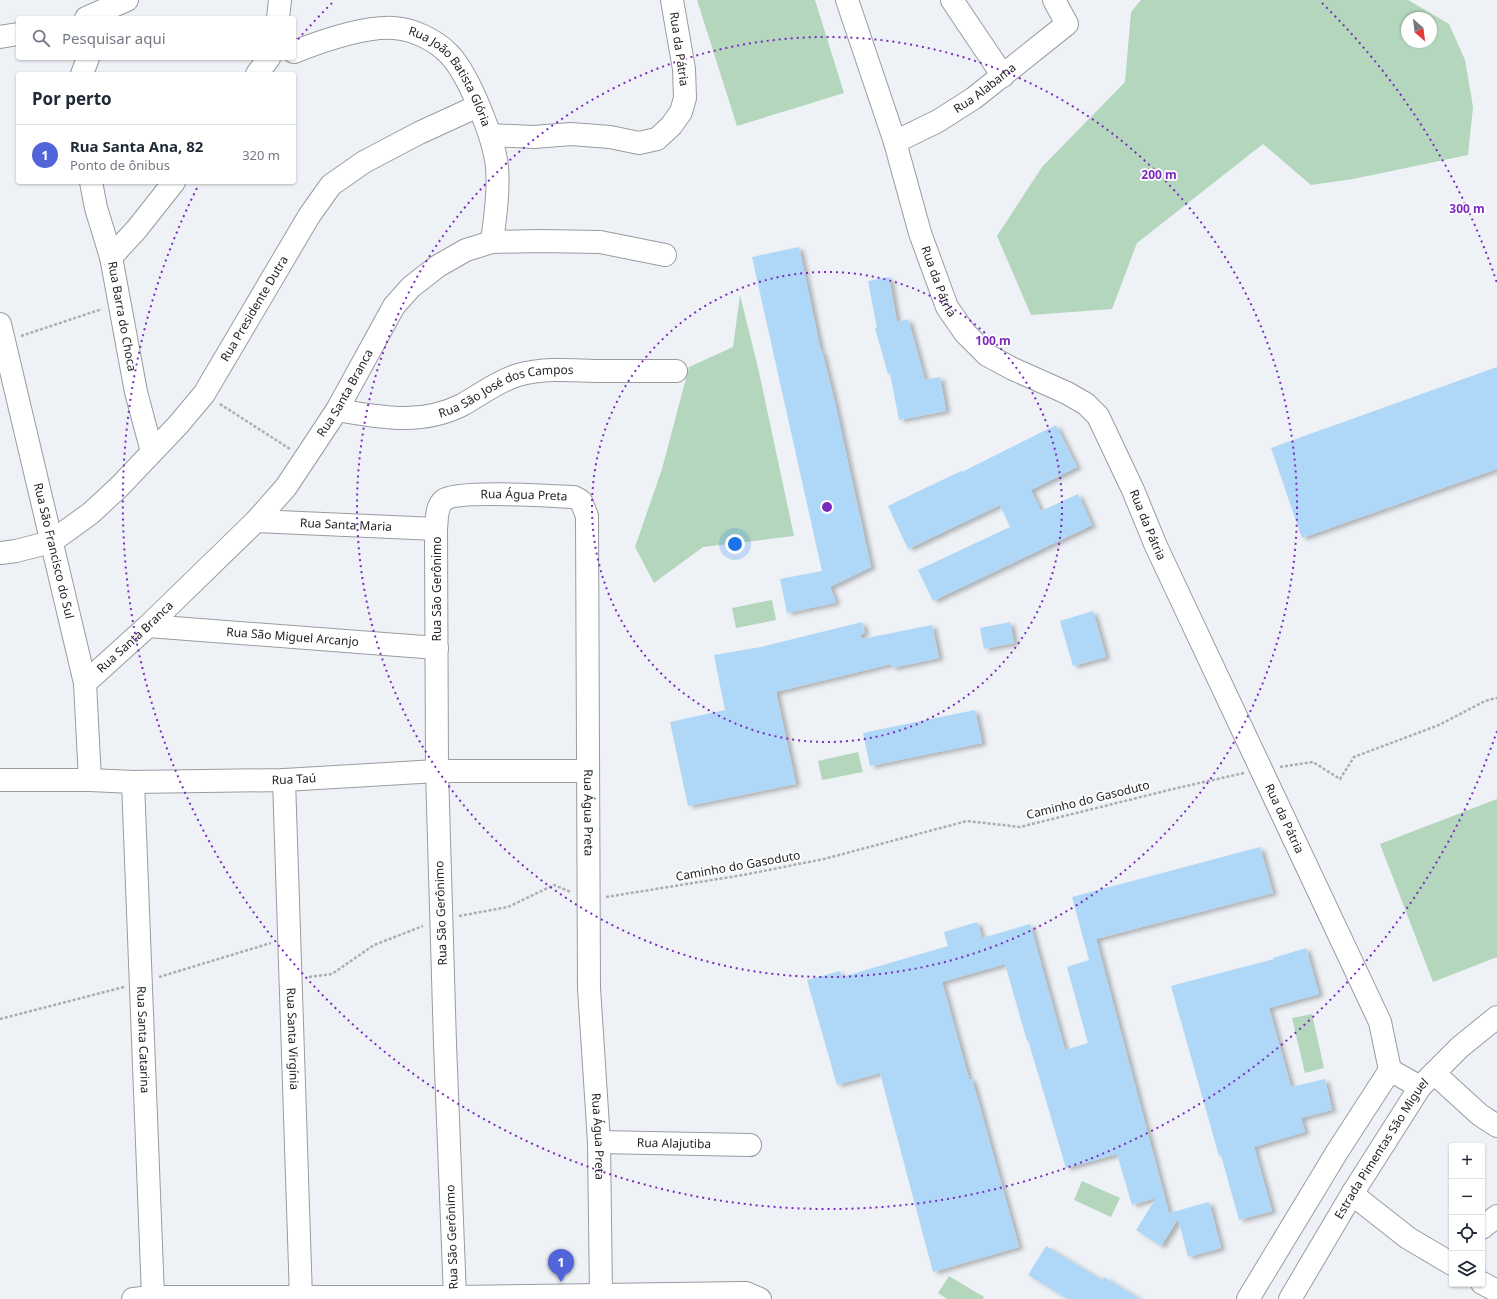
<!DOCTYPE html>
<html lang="pt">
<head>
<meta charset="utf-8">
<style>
	:root { --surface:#fff; --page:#f2f2f3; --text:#1f2937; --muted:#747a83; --line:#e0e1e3; --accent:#5264d9 }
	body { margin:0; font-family:"Noto Sans",sans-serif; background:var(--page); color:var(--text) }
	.controls { position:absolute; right:12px; bottom:12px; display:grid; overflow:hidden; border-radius:4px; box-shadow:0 1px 3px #0004 }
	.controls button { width:36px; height:36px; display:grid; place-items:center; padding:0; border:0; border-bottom:1px solid var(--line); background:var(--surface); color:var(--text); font:20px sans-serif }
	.compass { position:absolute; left:1401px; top:12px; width:36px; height:36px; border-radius:50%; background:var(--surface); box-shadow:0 1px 3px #0004; rotate:152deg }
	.you { position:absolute; left:735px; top:544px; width:14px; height:14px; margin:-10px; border:3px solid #fff; border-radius:50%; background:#1a73e8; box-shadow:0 0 0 6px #1a73e833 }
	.badge { display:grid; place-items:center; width:26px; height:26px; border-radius:50%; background:var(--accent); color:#fff; font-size:13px; font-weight:700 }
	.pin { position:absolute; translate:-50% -33px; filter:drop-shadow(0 1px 2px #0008) }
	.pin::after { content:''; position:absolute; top:21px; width:14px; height:12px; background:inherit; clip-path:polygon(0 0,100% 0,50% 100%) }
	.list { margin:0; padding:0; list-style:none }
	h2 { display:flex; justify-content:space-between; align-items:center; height:52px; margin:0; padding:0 16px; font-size:17px }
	h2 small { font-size:13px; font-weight:400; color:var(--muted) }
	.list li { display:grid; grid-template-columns:26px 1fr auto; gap:12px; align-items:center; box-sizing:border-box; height:60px; padding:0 16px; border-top:1px solid var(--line) }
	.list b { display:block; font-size:15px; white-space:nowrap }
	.list p { margin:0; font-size:13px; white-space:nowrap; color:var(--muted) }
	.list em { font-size:13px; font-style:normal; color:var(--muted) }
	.icon { flex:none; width:22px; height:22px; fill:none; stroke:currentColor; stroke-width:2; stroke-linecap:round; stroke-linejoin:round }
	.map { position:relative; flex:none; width:1497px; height:1299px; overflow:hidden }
	.search { position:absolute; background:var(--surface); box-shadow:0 1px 3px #0004; left:16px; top:16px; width:280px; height:44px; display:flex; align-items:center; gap:10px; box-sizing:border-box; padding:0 14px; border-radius:4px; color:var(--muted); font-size:15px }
	.panel { position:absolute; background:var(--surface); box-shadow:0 1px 3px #0004; left:16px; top:72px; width:280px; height:112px; border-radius:4px }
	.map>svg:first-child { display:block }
</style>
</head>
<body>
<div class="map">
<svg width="1497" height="1299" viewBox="0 0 1497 1299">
	<defs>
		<filter id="shadow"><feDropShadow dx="4.5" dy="2.5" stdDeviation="2" flood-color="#0004"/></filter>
	</defs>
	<rect width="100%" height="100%" fill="#eef2f6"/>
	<g fill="#b3d6bd" fill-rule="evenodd">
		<path d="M697,0H815L844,93L737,126Z"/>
		<path d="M1141,0H1408L1449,24L1465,60L1473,107L1468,155L1353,179L1311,185L1263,144L1137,243L1112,309L1031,315L997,236L1042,167L1125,82L1131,12ZM1407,18H1431V42H1407Z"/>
		<path d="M740,295L759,372L794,536L703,547L654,583L635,547L662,469L689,367L733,347Z"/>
		<path d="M772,600L776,620L736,628L732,608Z"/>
		<path d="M858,752L863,772L822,780L818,761Z"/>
		<path d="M1497,799V957L1433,982L1380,844Z"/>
		<path d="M1312,1014L1324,1068L1305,1073L1292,1018Z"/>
		<path d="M1082,1181L1120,1198L1111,1217L1074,1200Z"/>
		<path d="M949,1276L984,1297L983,1299H947L938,1293Z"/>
	</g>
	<g fill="#afd7f7" filter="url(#shadow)">
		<path d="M799,247L821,352L822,351L835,403L871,567L830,587L836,602L834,603L787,613L780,579L822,571L752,257Z"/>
		<path d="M889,277L897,322L908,319L925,380L940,377L946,411L899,420L890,373L888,374L875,328H877L868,281Z"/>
		<path d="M1497,367V469L1302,538L1271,448Z"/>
		<path d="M1056,425L1077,467L1031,490L1041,511L1078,494L1092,525L933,601L918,570L1010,527L1000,505L908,549L888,506L961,471L962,472Z"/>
		<path d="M1093,611L1106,657L1073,666L1060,621Z"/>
		<path d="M862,622L865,633L860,635L862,639L932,625L939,658L892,668L891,664L776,692L796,784L688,806L670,722L725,710L714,655L761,647Z"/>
		<path d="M1010,622L1014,643L984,649L980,628Z"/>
		<path d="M975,710L982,743L870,766L863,733Z"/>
		<path d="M1260,847L1273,893L1096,939L1169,1213L1209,1202L1221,1248L1188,1257L1178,1219L1161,1246L1136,1230L1156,1198L1132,1205L1117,1154L1066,1168L1028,1040L1027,1041L1005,964L942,982L969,1079H972L1019,1247L933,1272L880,1073L837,1085L807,980L840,971L842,977L948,946L944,932L977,922L982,938L1030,924L1065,1050L1088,1043L1067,967L1089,960L1072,897Z"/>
		<path d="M1306,948L1319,994L1269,1008L1291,1087L1325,1079L1332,1110L1301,1118L1305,1132L1254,1147L1272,1211L1239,1220L1221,1155L1219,1156L1171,986L1274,959L1273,958Z"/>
		<path d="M1046,1246L1102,1280L1104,1277L1140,1299H1068L1028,1275Z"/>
	</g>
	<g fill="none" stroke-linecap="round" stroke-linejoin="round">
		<g stroke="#989ca0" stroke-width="24">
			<g id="minor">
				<path id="s1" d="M847,0L895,142L920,233L947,307L965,333L987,355L1013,369L1067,393L1086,404L1098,416L1133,490L1156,546L1380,1022L1390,1070L1420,1087"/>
				<path d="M952,0L1003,76"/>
				<path d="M86,18L127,0"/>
				<path d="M278,18L280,0"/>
				<path d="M0,37L18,34"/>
				<path id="s2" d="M294,52C322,41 364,26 394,28C413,29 435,40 448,53C469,74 494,138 497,167C499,192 495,218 492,242"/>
				<path d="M82,74L88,58"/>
				<path d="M257,74L269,58"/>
				<path d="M490,135L534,137L571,134L610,137L639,143L657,139L671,126L681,112L685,98L684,69L672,0"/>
				<path id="s3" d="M895,142L938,121L974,98L1067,24L1054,0"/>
				<path id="s4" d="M91,182L96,208L111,257L136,392L152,452"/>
				<path d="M111,257L136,230L174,182"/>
				<path id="s5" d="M0,324L85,683L90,780"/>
				<path id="s6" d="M337,410C381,417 420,426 462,405C480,395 498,381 518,375C543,368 571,370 597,371C623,371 650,371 676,371"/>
				<path id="s7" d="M256,521L436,529"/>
				<path id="s8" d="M0,553L16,551L51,542L91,513L119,487L178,425L204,394L309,216L331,185L364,162L419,133L478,106"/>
				<path id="s9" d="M148,626L437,648"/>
				<path id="s10" d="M85,683L148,626L256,521L286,487L337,410L394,306L411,287L438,266L466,250L492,242L539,241L600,242L665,255"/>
				<path id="s11" d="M0,780H90L133,782L284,780L437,771H587"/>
				<path id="s12" d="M284,780L301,1298"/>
				<path id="s13" d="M133,782L153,1297"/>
				<path d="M1434,1073L1480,1115L1497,1126"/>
				<path id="s14" d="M599,1142L750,1145"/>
				<path d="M1352,1194L1408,1238L1452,1264"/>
				<path d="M1482,1228L1497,1216"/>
				<path d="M1482,1283L1497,1291"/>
				<path id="s15" d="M455,1297L445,1044L437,771L436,529C437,520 436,506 444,500C457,490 553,496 574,497L581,501L587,516L589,988L599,1142L601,1296"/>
				<path d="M133,1299L153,1297H455L746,1293L760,1299"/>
				<path d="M1248,1299L1337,1152L1390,1070"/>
				<path id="s16" d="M1290,1299L1352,1194L1420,1087L1460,1047L1497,1017"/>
			</g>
		</g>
		<g stroke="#abaeb1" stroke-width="2.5" stroke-dasharray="3 2" stroke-linecap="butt">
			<path d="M21,336L102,309"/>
			<path d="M220,404L290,449"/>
			<path d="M1280,767L1313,762L1340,779L1354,757L1439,725L1485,701L1497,698"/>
			<path d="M606,897L743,875L824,859L967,821L1020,827L1173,789L1244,773"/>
			<path d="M459,916L508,907L554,885L571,892"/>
			<path d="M159,977L271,943"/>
			<path d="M309,977L332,974L374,945L423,926"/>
			<path d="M0,1019L124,987"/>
		</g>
		<use href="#minor" stroke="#fff" stroke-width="22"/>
	</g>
	<g fill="none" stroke="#7b2cbf" stroke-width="2" stroke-dasharray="2 4">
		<circle cx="827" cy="507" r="235"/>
		<circle cx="827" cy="507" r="470"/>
		<path d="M1497 731A706 706 0 1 1 198 186M294 44A706 706 0 0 1 332 3M1322 3A706 706 0 0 1 1497 283"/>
	</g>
	<g text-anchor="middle" stroke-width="3.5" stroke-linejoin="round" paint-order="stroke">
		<g font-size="12" fill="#232526" stroke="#fff">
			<text transform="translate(679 49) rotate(82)" y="4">Rua da Pátria</text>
			<text dy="4" stroke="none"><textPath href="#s2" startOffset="183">Rua João Batista Glória</textPath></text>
			<text dy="4" stroke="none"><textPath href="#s3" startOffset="105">Rua Alabama</textPath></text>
			<text dy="4" stroke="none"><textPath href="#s1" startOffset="296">Rua da Pátria</textPath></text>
			<text dy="4" stroke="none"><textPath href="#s8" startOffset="365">Rua Presidente Dutra</textPath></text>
			<text dy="4" stroke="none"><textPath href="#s4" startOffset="138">Rua Barra do Choca</textPath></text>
			<text dy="4" stroke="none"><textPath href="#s10" startOffset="392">Rua Santa Branca</textPath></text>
			<text dy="4" stroke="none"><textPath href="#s6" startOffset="175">Rua São José dos Campos</textPath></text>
			<text dy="4" stroke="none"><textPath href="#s15" startOffset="880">Rua Água Preta</textPath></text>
			<text dy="4" stroke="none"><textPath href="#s1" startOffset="633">Rua da Pátria</textPath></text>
			<text dy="4" stroke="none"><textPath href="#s7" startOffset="90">Rua Santa Maria</textPath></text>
			<text dy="4" stroke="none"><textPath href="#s5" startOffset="233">Rua São Francisco do Sul</textPath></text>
			<text transform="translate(437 589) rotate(-90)" y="4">Rua São Gerônimo</text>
			<text dy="4" stroke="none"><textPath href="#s10" startOffset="68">Rua Santa Branca</textPath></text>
			<text dy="4" stroke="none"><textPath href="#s9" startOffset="145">Rua São Miguel Arcanjo</textPath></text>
			<text dy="4" stroke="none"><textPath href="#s11" startOffset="294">Rua Taú</textPath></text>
			<text transform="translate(1088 800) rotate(-14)" y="4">Caminho do Gasoduto</text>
			<text dy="4" stroke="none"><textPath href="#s15" startOffset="1251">Rua Água Preta</textPath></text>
			<text dy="4" stroke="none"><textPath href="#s1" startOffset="957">Rua da Pátria</textPath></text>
			<text transform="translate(738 866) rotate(-10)" y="4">Caminho do Gasoduto</text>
			<text transform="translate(441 913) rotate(-92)" y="4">Rua São Gerônimo</text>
			<text dy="4" stroke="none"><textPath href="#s12" startOffset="259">Rua Santa Virgínia</textPath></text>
			<text dy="4" stroke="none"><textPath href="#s13" startOffset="258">Rua Santa Catarina</textPath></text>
			<text dy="4" stroke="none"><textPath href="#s15" startOffset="1575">Rua Água Preta</textPath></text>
			<text dy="4" stroke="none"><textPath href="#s14" startOffset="75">Rua Alajutiba</textPath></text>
			<text dy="4" stroke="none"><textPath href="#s16" startOffset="176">Estrada Pimentas São Miguel</textPath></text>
			<text transform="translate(452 1237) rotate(-92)" y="4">Rua São Gerônimo</text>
		</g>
	</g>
	<circle cx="827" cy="507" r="6" fill="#7b2cbf" stroke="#fff" stroke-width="2"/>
	<g font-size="12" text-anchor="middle" font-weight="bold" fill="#7b2cbf" stroke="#fff" stroke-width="3.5" stroke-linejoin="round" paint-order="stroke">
		<text x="1159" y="179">200 m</text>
		<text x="1467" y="213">300 m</text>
		<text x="993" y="345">100 m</text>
	</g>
</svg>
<div class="controls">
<button>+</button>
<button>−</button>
<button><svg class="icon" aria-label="locate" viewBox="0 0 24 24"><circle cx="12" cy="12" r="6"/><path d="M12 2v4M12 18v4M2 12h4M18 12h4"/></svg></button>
<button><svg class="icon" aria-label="layers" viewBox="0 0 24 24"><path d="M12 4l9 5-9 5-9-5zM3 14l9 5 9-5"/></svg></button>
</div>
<svg class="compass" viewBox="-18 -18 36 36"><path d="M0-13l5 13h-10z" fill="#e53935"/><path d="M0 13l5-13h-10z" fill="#747a83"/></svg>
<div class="you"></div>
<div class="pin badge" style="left:561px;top:1282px">1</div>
<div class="search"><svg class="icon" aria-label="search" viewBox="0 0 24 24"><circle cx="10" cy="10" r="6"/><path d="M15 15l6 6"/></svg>Pesquisar aqui</div>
<section class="panel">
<h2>Por perto<small></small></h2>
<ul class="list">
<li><span class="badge">1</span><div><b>Rua Santa Ana, 82</b><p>Ponto de ônibus</p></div><em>320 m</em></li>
</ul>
</section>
</div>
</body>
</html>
